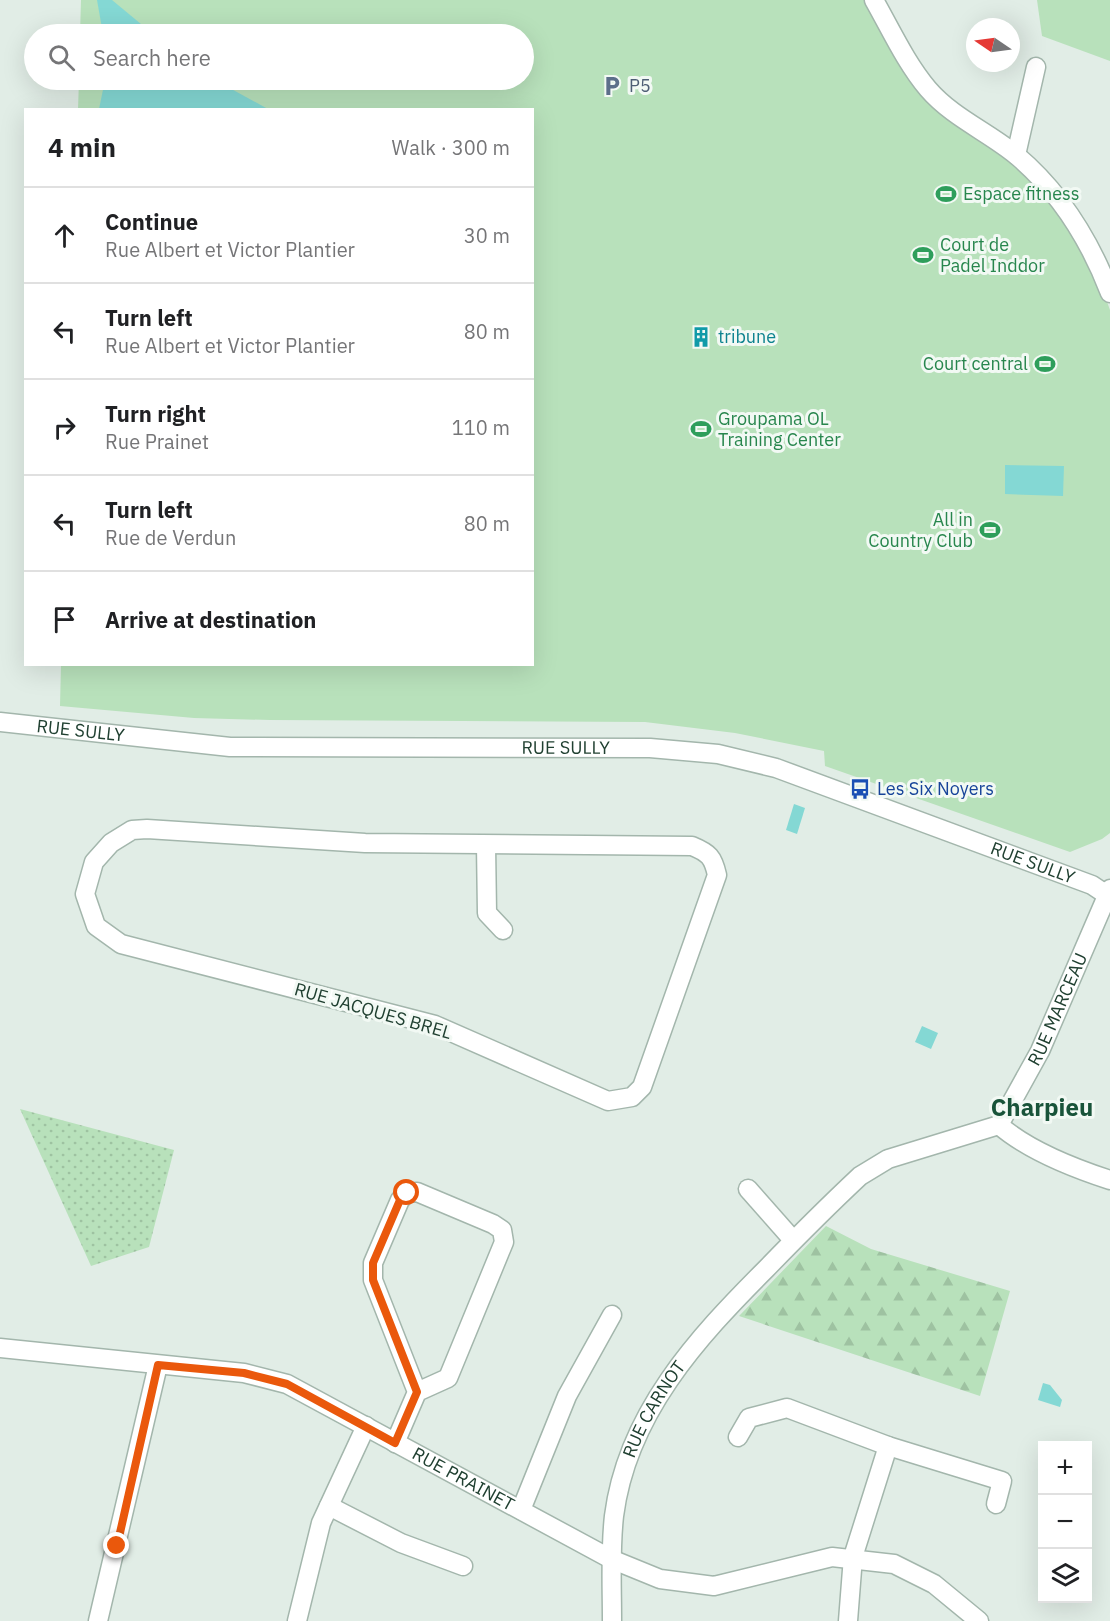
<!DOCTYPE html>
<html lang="en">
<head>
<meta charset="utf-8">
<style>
	:root { --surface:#fff; --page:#f6f6f6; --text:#202124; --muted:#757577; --line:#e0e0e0 }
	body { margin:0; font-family:"IBM Plex Sans",sans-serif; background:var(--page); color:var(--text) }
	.controls { position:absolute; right:18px; bottom:18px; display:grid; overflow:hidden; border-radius:0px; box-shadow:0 6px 24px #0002 }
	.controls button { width:54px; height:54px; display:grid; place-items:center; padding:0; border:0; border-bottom:2px solid var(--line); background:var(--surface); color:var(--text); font:30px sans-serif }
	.compass { position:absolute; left:966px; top:18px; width:54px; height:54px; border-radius:50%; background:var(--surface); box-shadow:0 6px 24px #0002; rotate:283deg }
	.stop { position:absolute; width:18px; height:18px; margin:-14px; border:4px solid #ea580c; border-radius:50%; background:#fff }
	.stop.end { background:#ea580c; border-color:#fff; box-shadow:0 2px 6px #0008 }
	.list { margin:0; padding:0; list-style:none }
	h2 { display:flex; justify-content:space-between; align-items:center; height:78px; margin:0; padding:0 24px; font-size:26px }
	h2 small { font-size:20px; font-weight:400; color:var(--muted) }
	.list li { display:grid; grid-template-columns:39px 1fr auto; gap:18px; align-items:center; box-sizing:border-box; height:96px; padding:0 24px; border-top:2px solid var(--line) }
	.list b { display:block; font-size:22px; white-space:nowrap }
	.list p { margin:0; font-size:20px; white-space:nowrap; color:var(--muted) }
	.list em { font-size:20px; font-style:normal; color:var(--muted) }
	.icon { flex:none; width:33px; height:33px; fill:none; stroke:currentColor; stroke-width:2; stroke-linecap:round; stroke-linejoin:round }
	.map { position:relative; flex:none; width:1110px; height:1621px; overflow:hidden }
	.search { position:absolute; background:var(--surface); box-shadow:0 6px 24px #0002; left:24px; top:24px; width:510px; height:66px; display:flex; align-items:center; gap:15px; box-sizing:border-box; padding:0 21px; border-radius:33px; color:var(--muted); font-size:22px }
	.panel { position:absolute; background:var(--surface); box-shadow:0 6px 24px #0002; left:24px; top:108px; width:510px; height:558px; border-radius:0px }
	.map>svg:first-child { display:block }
</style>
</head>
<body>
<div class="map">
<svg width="1110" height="1621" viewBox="0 0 1110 1621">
	<defs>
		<pattern id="grass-dots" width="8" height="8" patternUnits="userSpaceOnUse" patternTransform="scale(1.5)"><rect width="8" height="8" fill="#b8e1bb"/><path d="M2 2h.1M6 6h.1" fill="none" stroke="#9ec2a1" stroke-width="1.8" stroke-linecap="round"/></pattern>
		<pattern id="forest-firs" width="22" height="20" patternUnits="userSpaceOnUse" patternTransform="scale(1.5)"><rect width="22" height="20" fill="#b8e1bb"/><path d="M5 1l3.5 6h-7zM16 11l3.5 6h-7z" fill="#9ec2a1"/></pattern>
	</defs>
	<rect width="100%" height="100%" fill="#e1ede6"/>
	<path fill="url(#grass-dots)" d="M20,1109L174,1150L149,1247L91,1266Z"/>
	<path fill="url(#forest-firs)" d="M826,1226L871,1249L1010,1291L980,1396L739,1316Z"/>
	<g fill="#b8e1bb">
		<path d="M81,0H864L893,52L1012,160L1057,209L1093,263L1110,310V833L1102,839L1070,852L825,766L824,751L735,733L645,722L270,720L194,718L60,706L61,665L532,664V110L78,109L79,80H524V34H80Z"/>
		<path d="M1037,0H1110V61L1042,36Z"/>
	</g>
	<g fill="#84d8d4">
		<path d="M97,0H112L153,34H103Z"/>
		<path d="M105,80H215L268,109H99Z"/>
		<path d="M1005,465L1064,466L1063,496L1005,494Z"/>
		<path d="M794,804L805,808L797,834L786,830Z"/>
		<path d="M922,1026L938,1033L931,1049L915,1042Z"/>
		<path d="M1043,1383L1050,1385L1062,1400L1060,1407L1038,1400Z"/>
	</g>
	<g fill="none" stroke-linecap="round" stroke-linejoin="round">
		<g stroke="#a3b6ac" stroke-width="21">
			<g id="minor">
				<path d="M874,0C891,30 906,63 928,89C952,117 988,132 1016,155C1059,191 1090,241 1110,293"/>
				<path d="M1016,155L1036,67"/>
				<path id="s1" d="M0,722L230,747L650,748L718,754L776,768L1092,885L1107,895"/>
				<path d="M147,829L365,843L692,846C709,853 713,857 717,875L642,1087L632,1097L608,1101L435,1025L121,944L96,926L85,894L94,862L111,843L132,830Z"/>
				<path d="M486,845L487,913L503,930"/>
				<path id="s2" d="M999,1125L1040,1051L1110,889"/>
				<path d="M999,1125C1029,1151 1073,1168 1110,1180"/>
				<path d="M748,1189L793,1240"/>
				<path id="s3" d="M0,1348L244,1373L287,1384L611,1559L660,1579L714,1586L832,1557L894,1564L934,1584L979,1621"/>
				<path d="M738,1437L749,1418L787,1408L888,1446L853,1557L848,1621"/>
				<path d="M395,1443L417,1392L373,1280V1263L400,1200L407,1193L417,1192L493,1224L502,1230L504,1242L448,1378L417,1392"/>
				<path d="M888,1446L1002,1481L996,1504"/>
				<path d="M329,1506L401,1543L463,1566"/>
				<path d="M521,1510L567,1396L612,1315"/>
				<path d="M98,1621L158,1365"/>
				<path d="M297,1621L321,1523L366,1426"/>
				<path id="s4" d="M612,1621C612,1586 610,1551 614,1516C627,1414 697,1338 766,1269C797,1237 828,1206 860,1176L888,1159L999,1125"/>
			</g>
		</g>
		<use href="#minor" stroke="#fff" stroke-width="18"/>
	</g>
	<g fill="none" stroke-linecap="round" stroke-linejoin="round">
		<path stroke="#ea580c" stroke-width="8" d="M117,1546L158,1365L244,1373L287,1384L395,1443L417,1392L373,1280V1263L400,1200L407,1193"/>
	</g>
	<defs>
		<g id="parking-bare" transform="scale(1.62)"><path d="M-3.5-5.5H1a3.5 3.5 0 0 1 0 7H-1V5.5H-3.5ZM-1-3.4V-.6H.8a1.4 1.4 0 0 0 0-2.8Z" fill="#5c6f8a" stroke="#f2f9f4" stroke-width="2.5" paint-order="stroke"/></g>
		<g id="stadium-bare" transform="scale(1.62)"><path d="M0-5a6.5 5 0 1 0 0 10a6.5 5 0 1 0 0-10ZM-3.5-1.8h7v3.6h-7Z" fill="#2e9e5b" stroke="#f2f9f4" stroke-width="2.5" paint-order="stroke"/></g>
		<g id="building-bare" transform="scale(1.62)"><path d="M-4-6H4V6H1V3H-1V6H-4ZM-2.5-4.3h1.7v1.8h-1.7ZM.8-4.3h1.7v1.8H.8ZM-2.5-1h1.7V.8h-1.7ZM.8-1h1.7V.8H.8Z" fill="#0f9aa8" stroke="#f2f9f4" stroke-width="2.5" paint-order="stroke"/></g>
		<g id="bus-bare" transform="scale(1.62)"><path d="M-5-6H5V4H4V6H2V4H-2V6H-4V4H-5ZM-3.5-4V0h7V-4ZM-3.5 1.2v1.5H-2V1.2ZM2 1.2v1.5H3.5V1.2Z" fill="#1a4fb4" stroke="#f2f9f4" stroke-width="2.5" paint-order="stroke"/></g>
	</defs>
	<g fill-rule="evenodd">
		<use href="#parking-bare" x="612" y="86"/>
		<use href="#stadium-bare" x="946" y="194"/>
		<use href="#stadium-bare" x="923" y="255"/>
		<use href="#building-bare" x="701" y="337"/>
		<use href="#stadium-bare" x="1045" y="364"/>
		<use href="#stadium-bare" x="701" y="429"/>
		<use href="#stadium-bare" x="990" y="530"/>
		<use href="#bus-bare" x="860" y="789"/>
	</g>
	<g text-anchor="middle" stroke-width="6" stroke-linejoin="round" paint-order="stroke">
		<g font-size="18" fill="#4e5e75" stroke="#f2f9f4" text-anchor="start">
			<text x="629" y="92">P5</text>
		</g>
		<g font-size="18" fill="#27864d" stroke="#f2f9f4" text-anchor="start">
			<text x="963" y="200">Espace fitness</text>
			<text x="940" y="251">Court de<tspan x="940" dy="21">Padel Inddor</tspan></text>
			<text x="1028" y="370" text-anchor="end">Court central</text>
			<text x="718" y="425">Groupama OL<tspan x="718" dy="21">Training Center</tspan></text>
			<text x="973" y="526" text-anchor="end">All in<tspan x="973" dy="21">Country Club</tspan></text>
		</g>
		<g font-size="18" fill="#0d838f" stroke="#f2f9f4" text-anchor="start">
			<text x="718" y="343">tribune</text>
		</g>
		<g font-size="18" fill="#204031" stroke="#f2f9f4">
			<text dy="6" stroke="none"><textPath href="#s1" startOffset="81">RUE SULLY</textPath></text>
			<text dy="6" stroke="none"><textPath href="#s1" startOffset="567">RUE SULLY</textPath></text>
			<text dy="6" stroke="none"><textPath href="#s1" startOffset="1053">RUE SULLY</textPath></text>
			<text dy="6" stroke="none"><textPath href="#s2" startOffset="130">RUE MARCEAU</textPath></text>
			<text transform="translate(373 1011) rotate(16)" y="6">RUE JACQUES BREL</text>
			<text dy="6" stroke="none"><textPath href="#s4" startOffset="220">RUE CARNOT</textPath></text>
			<text dy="6" stroke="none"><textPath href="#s3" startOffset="490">RUE PRAINET</textPath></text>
		</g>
		<g font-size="18" fill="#164399" stroke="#f2f9f4" text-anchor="start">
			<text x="877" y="795">Les Six Noyers</text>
		</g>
		<g font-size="24" font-weight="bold" fill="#19543a" stroke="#f2f9f4">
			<text x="1042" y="1116">Charpieu</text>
		</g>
	</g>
</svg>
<div class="controls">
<button>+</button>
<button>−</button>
<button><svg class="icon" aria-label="layers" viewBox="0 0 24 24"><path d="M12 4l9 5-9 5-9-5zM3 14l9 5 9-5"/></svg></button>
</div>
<svg class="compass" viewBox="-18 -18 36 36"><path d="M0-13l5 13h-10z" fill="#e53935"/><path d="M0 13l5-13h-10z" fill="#757577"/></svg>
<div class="stop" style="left:407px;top:1193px"></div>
<div class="stop end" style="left:117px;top:1546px"></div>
<div class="search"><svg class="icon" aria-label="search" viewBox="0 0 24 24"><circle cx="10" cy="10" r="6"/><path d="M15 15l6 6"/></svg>Search here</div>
<section class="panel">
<h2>4 min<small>Walk · 300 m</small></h2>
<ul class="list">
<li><svg class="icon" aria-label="ahead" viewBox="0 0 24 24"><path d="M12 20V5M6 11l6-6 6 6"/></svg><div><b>Continue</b><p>Rue Albert et Victor Plantier</p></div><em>30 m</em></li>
<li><svg class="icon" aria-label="left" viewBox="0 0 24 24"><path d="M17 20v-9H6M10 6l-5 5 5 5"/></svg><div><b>Turn left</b><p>Rue Albert et Victor Plantier</p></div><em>80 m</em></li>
<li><svg class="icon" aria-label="right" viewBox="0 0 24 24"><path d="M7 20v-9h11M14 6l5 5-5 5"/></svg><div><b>Turn right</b><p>Rue Prainet</p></div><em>110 m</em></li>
<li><svg class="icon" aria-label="left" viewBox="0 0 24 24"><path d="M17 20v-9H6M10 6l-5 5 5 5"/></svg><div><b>Turn left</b><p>Rue de Verdun</p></div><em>80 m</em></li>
<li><svg class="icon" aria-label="arrive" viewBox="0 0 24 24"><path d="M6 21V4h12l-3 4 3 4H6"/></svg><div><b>Arrive at destination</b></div></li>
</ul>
</section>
</div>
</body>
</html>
